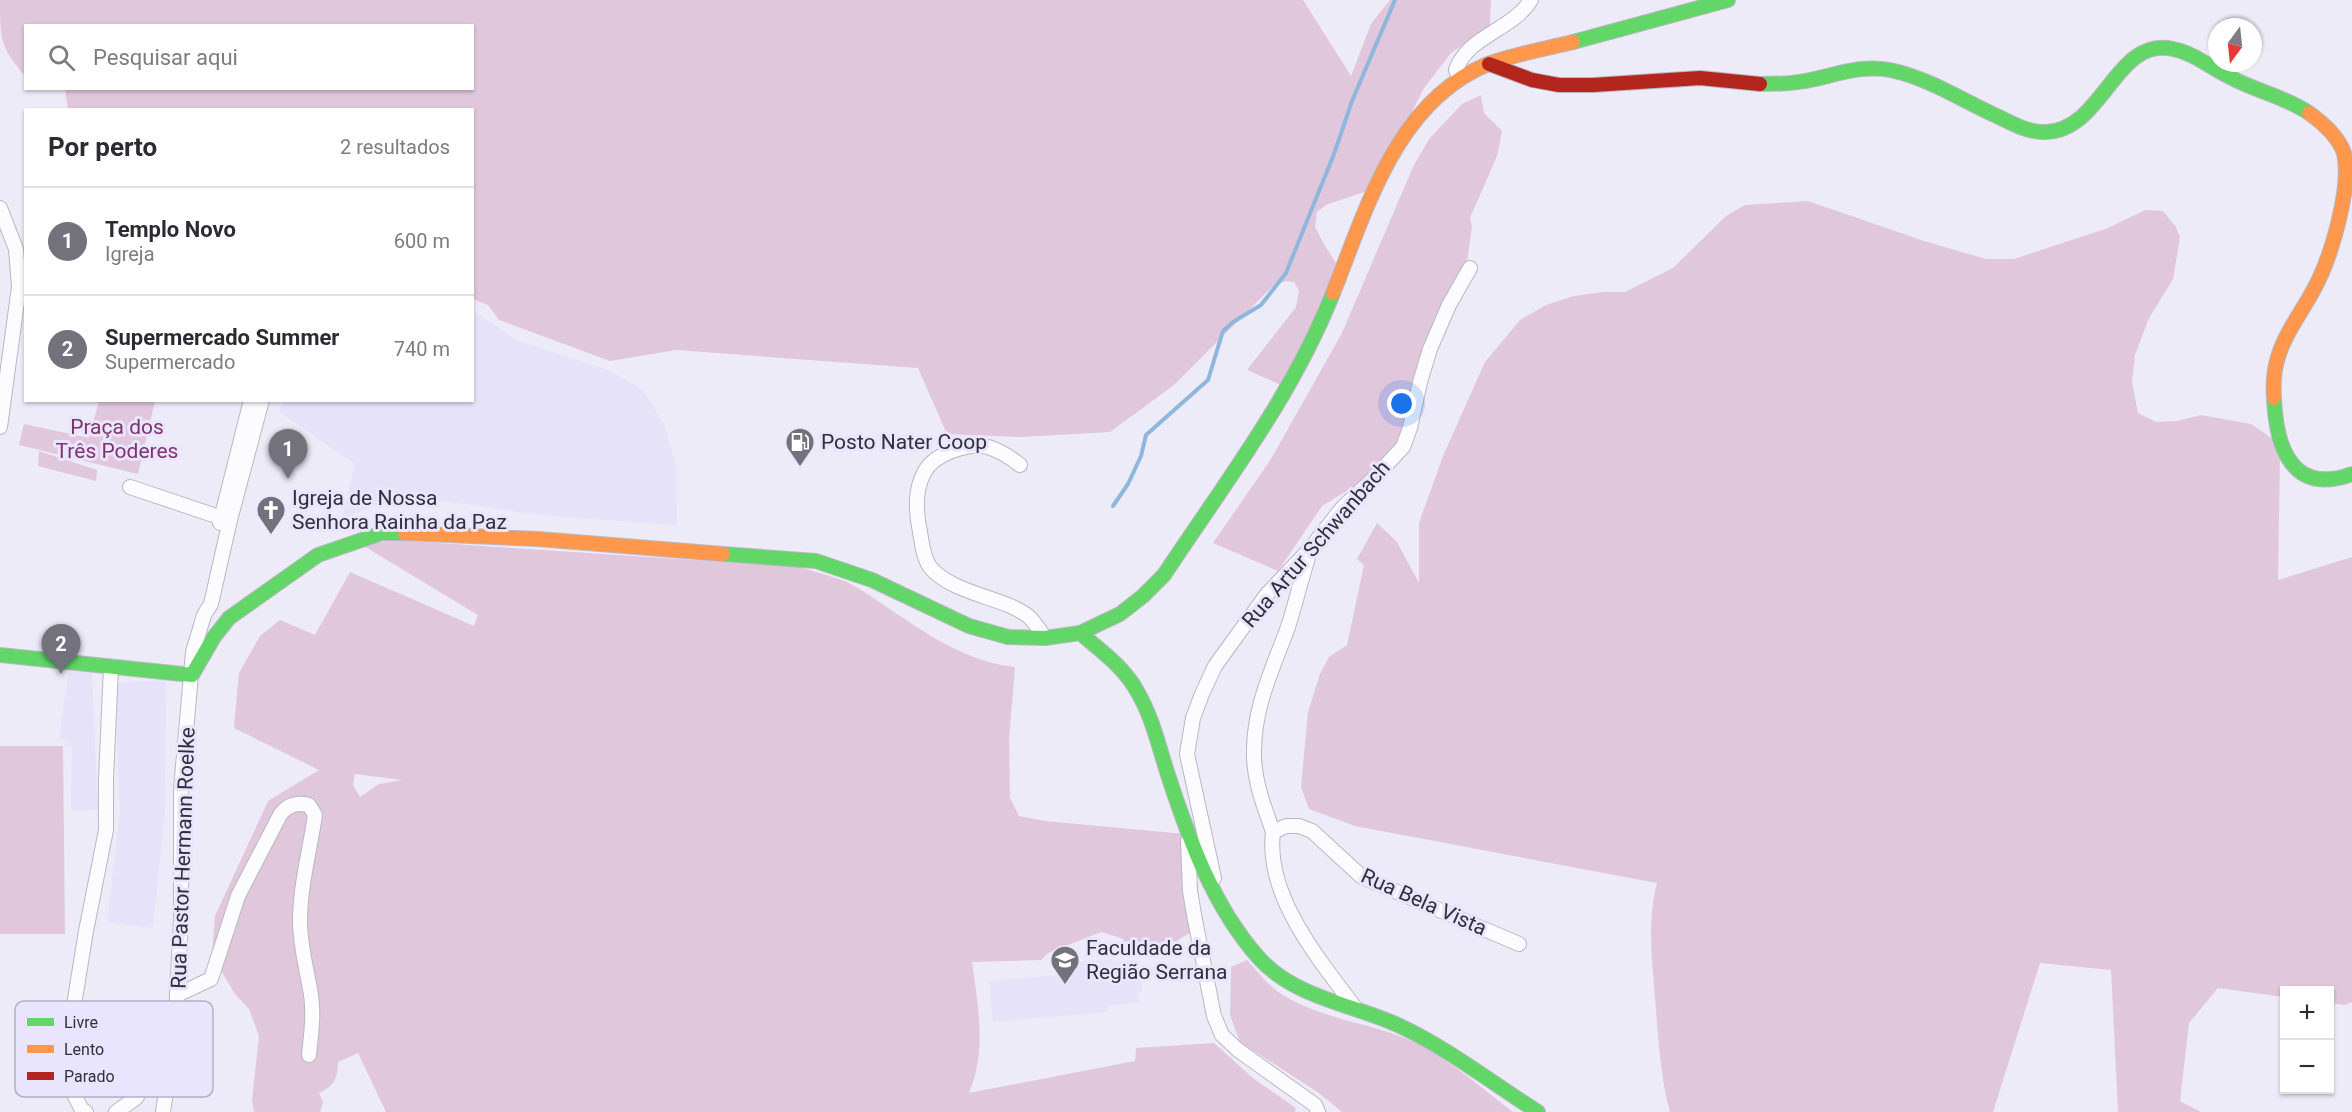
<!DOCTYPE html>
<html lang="pt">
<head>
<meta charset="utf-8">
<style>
	:root { --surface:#fff; --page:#f2f2f3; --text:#2b2b33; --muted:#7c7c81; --line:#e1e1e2; --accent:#73717c }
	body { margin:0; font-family:Roboto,sans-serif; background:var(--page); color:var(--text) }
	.controls { position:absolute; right:18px; bottom:18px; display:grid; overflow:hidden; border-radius:0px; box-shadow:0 2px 4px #0004 }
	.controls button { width:54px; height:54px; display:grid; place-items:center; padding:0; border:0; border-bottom:2px solid var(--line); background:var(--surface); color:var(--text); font:30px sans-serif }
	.compass { position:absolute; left:2208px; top:18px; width:54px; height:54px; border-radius:50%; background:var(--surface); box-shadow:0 2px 4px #0004; rotate:195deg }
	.you { position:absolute; left:1402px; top:404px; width:21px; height:21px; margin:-15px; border:4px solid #fff; border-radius:50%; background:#1a73e8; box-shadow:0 0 0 9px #1a73e833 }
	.badge { display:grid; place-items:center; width:39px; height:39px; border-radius:50%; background:var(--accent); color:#fff; font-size:20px; font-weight:700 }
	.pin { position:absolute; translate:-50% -50px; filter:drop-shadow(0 2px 3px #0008) }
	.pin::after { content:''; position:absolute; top:32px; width:21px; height:18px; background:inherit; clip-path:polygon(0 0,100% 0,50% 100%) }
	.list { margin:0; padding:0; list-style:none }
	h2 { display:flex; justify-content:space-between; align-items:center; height:78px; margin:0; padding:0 24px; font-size:26px }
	h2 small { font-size:20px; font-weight:400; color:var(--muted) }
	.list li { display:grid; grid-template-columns:39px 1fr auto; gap:18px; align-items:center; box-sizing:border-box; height:108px; padding:0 24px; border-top:2px solid var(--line) }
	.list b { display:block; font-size:22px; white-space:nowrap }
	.list p { margin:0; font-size:20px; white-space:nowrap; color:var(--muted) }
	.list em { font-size:20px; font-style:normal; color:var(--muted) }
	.icon { flex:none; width:33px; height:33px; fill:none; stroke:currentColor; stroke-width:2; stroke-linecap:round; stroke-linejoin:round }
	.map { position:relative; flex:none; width:2352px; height:1112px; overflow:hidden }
	.search { position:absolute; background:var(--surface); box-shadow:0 2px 4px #0004; left:24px; top:24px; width:450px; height:66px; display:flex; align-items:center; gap:15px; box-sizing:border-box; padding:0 21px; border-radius:0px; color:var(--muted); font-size:22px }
	.panel { position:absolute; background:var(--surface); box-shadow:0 2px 4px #0004; left:24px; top:108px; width:450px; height:294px; border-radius:0px }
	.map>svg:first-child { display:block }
</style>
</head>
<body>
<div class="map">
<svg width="2352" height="1112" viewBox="0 0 2352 1112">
	<rect width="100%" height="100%" fill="#edebf8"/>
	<g fill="#e5e2f9">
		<path d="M473,310L518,341L608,370L643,390L664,425L676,466L677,525L539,515L438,500L393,498L342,519L355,464L279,412L284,401L472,400Z"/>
		<path d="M69,669L92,672L98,810L71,811L72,746H65V739H59Z"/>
		<path d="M166,680L165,812L153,928L107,922L120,814L115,683Z"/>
		<path d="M1112,959L1113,962L1135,960L1136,970H1140L1142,992H1138L1139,1003L1107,1005V1012L993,1022L989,981L1060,975L1059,963Z"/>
	</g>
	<g fill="#e0c7dc" fill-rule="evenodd">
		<path d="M0,0H1303L1351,76L1371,24L1390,0H1491L1490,26L1451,53L1424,88L1373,189L1326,205L1317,212L1315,227L1324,244L1347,280L1292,390L1247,370L1296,307L1299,290L1294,282L1286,281L1273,286L1174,385L1110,432L1021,437L947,434L918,368L676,350L610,361L499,320L488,305L473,299L472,110L68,109L65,89L472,88V26H26L25,76C0,47 0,38 0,0Z"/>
		<path d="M1481,95L1484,113L1502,131L1497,156L1470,218L1472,226L1467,262L1457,283L1442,303L1428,338L1415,409L1386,467L1322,506L1278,571L1213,543L1271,459L1342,333L1413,167L1429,139L1462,104Z"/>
		<path d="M1808,201L1924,241L1986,259H2014L2108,228L2145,210L2163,211L2176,227L2180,237L2173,279L2148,320L2135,355L2132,382L2138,413L2156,422L2177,421L2201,415L2251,424L2273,439L2280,456L2278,580L2352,557V1002L2345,1005L2330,1003V990H2284V997L2218,988L2189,1023L2180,1101L2201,1112H2118L2111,970L2040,963L1993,1112H1670C1660,1075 1658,1035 1655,998C1652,959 1647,921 1657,883L1355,826L1309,809L1301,787L1308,712L1320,674L1329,657L1347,645L1364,565L1357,559L1377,523L1397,542L1419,583V523L1443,456L1485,362L1520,320L1546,305L1574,296L1603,292H1625L1673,268L1726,216L1745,205Z"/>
		<path d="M99,401H155L138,474L19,445L24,424L89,438Z"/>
		<path d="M39,451L97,470L96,481L38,466Z"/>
		<path d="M392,540L800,567L845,581L858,588C907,619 956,661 1015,667L1009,739L1010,798L1019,816L1045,821L1185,834L1191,932L1157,953L1139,954L1121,938L1101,932L1048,953L1041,960L972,962C978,1006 987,1051 969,1093L1135,1061L1136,1048L1214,1043L1254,1079L1296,1108L1295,1112H386L358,1053L338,1062C338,1079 334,1086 319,1093L323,1102L320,1112H254L252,1100L259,1036L249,1009L235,994L212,956L215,916L268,801L319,770L234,728L239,673L260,636L280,620L315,635L350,572L474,626L478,615L362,545ZM355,774L402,780L379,784L360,797L353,785Z"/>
		<path d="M0,746H63L65,934H0Z"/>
		<path d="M1247,960C1258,972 1268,986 1283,995C1323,1020 1374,1023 1416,1043C1451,1060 1482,1089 1513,1112H1342L1319,1093L1240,1042L1230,1015L1231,967Z"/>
	</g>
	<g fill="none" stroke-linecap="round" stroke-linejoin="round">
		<path stroke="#8fb7dd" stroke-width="4" d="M1113,506L1128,484L1141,456L1146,435L1208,380L1223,331L1233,322L1261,305L1286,273L1334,154L1352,101L1395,0"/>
		<g stroke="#b9b7c2" stroke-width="16">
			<g id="street">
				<path d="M1460,79L1456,70C1467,36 1513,30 1531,0"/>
				<path d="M0,208L16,249L19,287L0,427"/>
				<path d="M1020,465C1010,457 1001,451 988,447C968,442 933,454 924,473C914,491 916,513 920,532C922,543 923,557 930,567C952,594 1004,597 1028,616C1035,622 1040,631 1045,638"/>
				<path d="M130,487L228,520"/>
				<path d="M220,523L251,400"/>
				<path d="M1273,832C1264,806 1253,779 1254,751C1254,706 1273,668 1288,627C1296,602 1302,576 1310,551"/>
				<path d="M1188,841L1190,891L1195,920L1214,1016L1222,1035L1238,1050L1315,1105L1318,1112"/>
				<path d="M1214,878L1187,754L1193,718L1202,694L1215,666L1267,594L1310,549L1343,507L1373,479L1403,447L1410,428L1420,382L1430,349L1449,305L1470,268"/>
				<path d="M177,995L211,979L238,896L280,815C287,805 297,802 309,805L315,815C310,850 300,886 300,921C300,946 307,970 311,995C314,1015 311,1035 309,1055"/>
				<path d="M1356,1009C1320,960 1265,897 1273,832L1286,826H1299L1312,831L1362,877L1519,944"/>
				<path d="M86,1112L82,1110L65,1077L66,1054L86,931L106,830V779L111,667"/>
				<path d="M116,1112L136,1098L172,1036"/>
				<path d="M163,1112L175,1032L177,995L181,919V789L193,652L204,615L211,604L230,520L262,400"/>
			</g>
		</g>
		<g stroke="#b9b7c2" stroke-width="16">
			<g id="fast">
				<path d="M1573,42L1728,0"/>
				<path d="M1760,84C1775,84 1790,84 1805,81C1834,76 1860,64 1890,70C1929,78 1963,101 1999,117C2013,124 2030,133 2046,132C2104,130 2115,36 2173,49C2194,53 2211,68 2230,77C2255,91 2284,96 2309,113"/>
				<path d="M2274,398C2276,447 2292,496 2352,474"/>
				<path d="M723,554L816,561L872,580L969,626L1008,637L1045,638L1080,633L1120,614L1143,596L1164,575C1224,484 1293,395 1333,293"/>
				<path d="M1080,633C1100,650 1124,667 1137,691C1152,716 1159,747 1168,775C1189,839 1213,906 1258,957C1294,998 1353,1004 1400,1026C1449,1049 1492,1083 1538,1112"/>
				<path d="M0,655L192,675L214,637L229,618L318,555L382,533H405"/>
			</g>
		</g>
		<g stroke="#b9b7c2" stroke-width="16">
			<g id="slow">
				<path d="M1333,293C1367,208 1396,102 1488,64C1515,54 1545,49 1573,42"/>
				<path d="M2274,398C2273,385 2274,370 2278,357C2285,333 2302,312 2314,289C2331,258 2352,187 2344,153C2338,136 2323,123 2309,113"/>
				<path d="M405,533L538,539L723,554"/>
			</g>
		</g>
		<g stroke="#b9b7c2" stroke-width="16">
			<path id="jam" d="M1489,64L1532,80L1559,85H1593L1700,78L1760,84"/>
		</g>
		<use href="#street" stroke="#fcfcfe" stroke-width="14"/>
		<use href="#fast" stroke="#63d668" stroke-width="14"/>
		<use href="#slow" stroke="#ff974d" stroke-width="14"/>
		<use href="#jam" stroke="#b3261e" stroke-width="14"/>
	</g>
	<defs>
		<g id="fuel-pin" transform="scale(1.5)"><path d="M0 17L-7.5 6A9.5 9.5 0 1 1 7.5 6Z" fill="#73717c" stroke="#e9e5fe"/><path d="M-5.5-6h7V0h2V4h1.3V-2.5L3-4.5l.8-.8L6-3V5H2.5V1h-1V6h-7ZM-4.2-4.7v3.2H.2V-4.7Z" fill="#fff"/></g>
		<g id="church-pin" transform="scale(1.5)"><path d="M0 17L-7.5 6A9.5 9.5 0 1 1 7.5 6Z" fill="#73717c" stroke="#e9e5fe"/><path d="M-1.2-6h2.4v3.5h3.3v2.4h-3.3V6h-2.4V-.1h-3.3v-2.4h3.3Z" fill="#fff"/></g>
		<g id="university-pin" transform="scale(1.5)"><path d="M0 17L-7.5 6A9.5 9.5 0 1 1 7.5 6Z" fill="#73717c" stroke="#e9e5fe"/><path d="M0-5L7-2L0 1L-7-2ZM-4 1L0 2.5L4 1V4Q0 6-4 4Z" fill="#fff"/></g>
	</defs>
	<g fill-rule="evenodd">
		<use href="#fuel-pin" x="800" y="442"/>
		<use href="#church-pin" x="271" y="510"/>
		<use href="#university-pin" x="1065" y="960"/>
	</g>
	<g text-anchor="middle" stroke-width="6" stroke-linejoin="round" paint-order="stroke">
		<g font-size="21" fill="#80346a" stroke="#e9e5fe">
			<text x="117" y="434">Praça dos<tspan x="117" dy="24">Três Poderes</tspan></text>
		</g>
		<g font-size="21" fill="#312f39" stroke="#e9e5fe" text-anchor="start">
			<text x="821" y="449">Posto Nater Coop</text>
			<text x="292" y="505">Igreja de Nossa<tspan x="292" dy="24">Senhora Rainha da Paz</tspan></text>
			<text x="1086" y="955">Faculdade da<tspan x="1086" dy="24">Região Serrana</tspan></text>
		</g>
		<g font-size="21" fill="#312f39" stroke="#e9e5fe">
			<text transform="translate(1316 544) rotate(-49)" y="7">Rua Artur Schwanbach</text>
			<text transform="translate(183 858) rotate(-88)" y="7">Rua Pastor Hermann Roelke</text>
			<text transform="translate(1424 902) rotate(24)" y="7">Rua Bela Vista</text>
		</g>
	</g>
	<rect x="15" y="1001" width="198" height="96" rx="9" fill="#e9e5fe" stroke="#b2aec3" stroke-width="1.5"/>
	<rect x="27" y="1018" width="27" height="8" fill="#63d668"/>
	<rect x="27" y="1045" width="27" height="8" fill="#ff974d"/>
	<rect x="27" y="1072" width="27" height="8" fill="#b3261e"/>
	<g font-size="16" fill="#312f39">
		<text x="64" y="1028">Livre</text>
		<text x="64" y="1055">Lento</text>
		<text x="64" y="1082">Parado</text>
	</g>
</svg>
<div class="controls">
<button>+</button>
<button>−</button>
</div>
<svg class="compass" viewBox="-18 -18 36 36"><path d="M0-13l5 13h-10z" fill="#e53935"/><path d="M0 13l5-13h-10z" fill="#7c7c81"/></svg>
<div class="you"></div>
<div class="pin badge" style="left:288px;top:479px">1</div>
<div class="pin badge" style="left:61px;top:674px">2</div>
<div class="search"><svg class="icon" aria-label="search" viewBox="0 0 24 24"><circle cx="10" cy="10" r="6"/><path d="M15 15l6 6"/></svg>Pesquisar aqui</div>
<section class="panel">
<h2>Por perto<small>2 resultados</small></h2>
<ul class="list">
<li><span class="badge">1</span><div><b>Templo Novo</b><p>Igreja</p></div><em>600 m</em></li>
<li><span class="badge">2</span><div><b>Supermercado Summer</b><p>Supermercado</p></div><em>740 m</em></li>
</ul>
</section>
</div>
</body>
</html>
